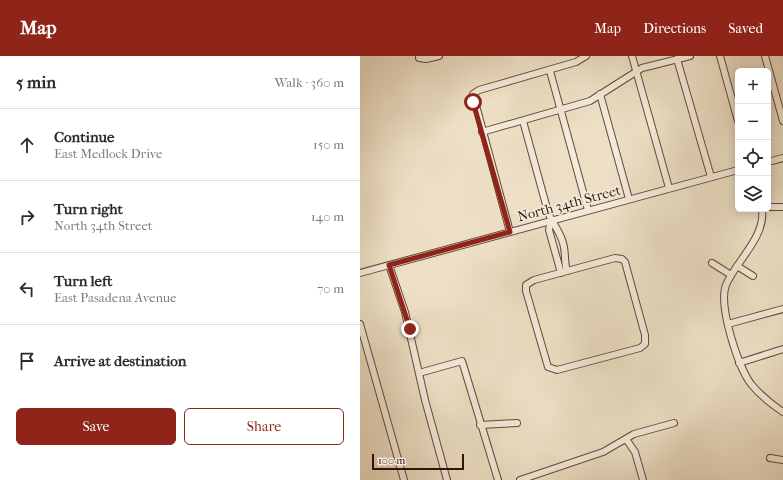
<!DOCTYPE html>
<html lang="en">
<head>
<meta charset="utf-8">
<style>
	:root { --surface:#fff; --page:#f2f2f3; --text:#2b2b33; --muted:#7c7c81; --line:#e1e1e2; --accent:#8f2418 }
	body { margin:0; font-family:"IM FELL French Canon",serif; background:var(--page); color:var(--text) }
	.controls { position:absolute; right:12px; top:12px; display:grid; overflow:hidden; border-radius:6px; box-shadow:0 2px 10px #0003 }
	.controls button { width:36px; height:36px; display:grid; place-items:center; padding:0; border:0; border-bottom:1px solid var(--line); background:var(--surface); color:var(--text); font:20px sans-serif }
	.scale { position:absolute; left:12px; bottom:10px; width:92px; box-sizing:border-box; padding-left:4px; border:2px solid #331508; border-top:0; font-size:11px; line-height:14px; white-space:nowrap; color:#331508; -webkit-text-stroke:3px #f3ead9; paint-order:stroke }
	.stop { position:absolute; width:12px; height:12px; margin:-9px; border:3px solid #8f2418; border-radius:50%; background:#fff }
	.stop.end { background:#8f2418; border-color:#fff; box-shadow:0 1px 4px #0008 }
	.list { margin:0; padding:0; list-style:none }
	h2 { display:flex; justify-content:space-between; align-items:center; height:52px; margin:0; padding:0 16px; font-size:17px }
	h2 small { font-size:13px; font-weight:400; color:var(--muted) }
	.list li { display:grid; grid-template-columns:26px 1fr auto; gap:12px; align-items:center; box-sizing:border-box; height:72px; padding:0 16px; border-top:1px solid var(--line) }
	.list b { display:block; font-size:15px; white-space:nowrap }
	.list p { margin:0; font-size:13px; white-space:nowrap; color:var(--muted) }
	.list em { font-size:13px; font-style:normal; color:var(--muted) }
	.actions { display:flex; gap:8px; padding:12px 16px }
	.actions a { flex:1; padding:9px 0; border:1px solid var(--accent); border-radius:6px; text-align:center; font-size:14px; color:var(--accent) }
	.actions .main { background:var(--accent); color:#fff }
	.icon { flex:none; width:22px; height:22px; fill:none; stroke:currentColor; stroke-width:2; stroke-linecap:round; stroke-linejoin:round }
	.map { position:relative; flex:none; width:423px; height:424px; overflow:hidden }
	header { display:flex; align-items:center; gap:24px; box-sizing:border-box; height:56px; padding:0 20px; background:var(--accent); color:#fff }
	header strong { font-size:19px }
	nav { display:flex; gap:22px; margin-inline-start:auto; font-size:14px }
	main { display:flex }
	aside { flex:1; background:var(--surface) }
	.map>svg:first-child { display:block }
</style>
</head>
<body>
<header>
<strong>Map</strong>
<nav><a>Map</a><a>Directions</a><a>Saved</a></nav>
</header>
<main>
<aside>
<h2>5 min<small>Walk · 360 m</small></h2>
<ul class="list">
<li><svg class="icon" aria-label="ahead" viewBox="0 0 24 24"><path d="M12 20V5M6 11l6-6 6 6"/></svg><div><b>Continue</b><p>East Medlock Drive</p></div><em>150 m</em></li>
<li><svg class="icon" aria-label="right" viewBox="0 0 24 24"><path d="M7 20v-9h11M14 6l5 5-5 5"/></svg><div><b>Turn right</b><p>North 34th Street</p></div><em>140 m</em></li>
<li><svg class="icon" aria-label="left" viewBox="0 0 24 24"><path d="M17 20v-9H6M10 6l-5 5 5 5"/></svg><div><b>Turn left</b><p>East Pasadena Avenue</p></div><em>70 m</em></li>
<li><svg class="icon" aria-label="arrive" viewBox="0 0 24 24"><path d="M6 21V4h12l-3 4 3 4H6"/></svg><div><b>Arrive at destination</b></div></li>
</ul>
<div class="actions"><a class="main">Save</a><a>Share</a></div>
</aside>
<div class="map">
<svg width="423" height="424" viewBox="0 0 423 424">
	<rect width="100%" height="100%" fill="#eddfc5"/>
	<filter id="stains"><feTurbulence type="fractalNoise" baseFrequency=".005" numOctaves="4"/><feColorMatrix values="0 0 0 0 .2 0 0 0 0 .09 0 0 0 0 .02 0 0 0 .5 -.17"/></filter>
	<radialGradient id="worn" r=".72"><stop offset=".6" stop-color="#630" stop-opacity="0"/><stop offset="1" stop-color="#630" stop-opacity=".3"/></radialGradient>
	<g fill="none" stroke-linecap="round" stroke-linejoin="round">
		<g stroke="#624837" stroke-width="8">
			<g id="minor">
				<path d="M59,0V2L66,3L79,0"/>
				<path d="M272,0L309,132"/>
				<path d="M360,0L378,65"/>
				<path d="M405,0L423,65"/>
				<path d="M317,3L351,121"/>
				<path d="M190,15L228,154"/>
				<path d="M240,38L269,143"/>
				<path d="M163,65L188,156C192,167 200,175 203,187C206,197 204,206 207,215"/>
				<path d="M122,76L230,45L282,12L330,0"/>
				<path d="M408,106L423,102"/>
				<path d="M408,151H423"/>
				<path d="M402,153C406,181 376,205 366,229C358,249 378,311 391,328C400,339 411,348 423,356"/>
				<path d="M191,164L189,174L201,217"/>
				<path d="M150,176L113,38L119,34L216,6L226,0"/>
				<path d="M255,202L262,203L265,206L285,279V288L280,292L197,314L188,311L166,235V229L174,224Z"/>
				<path d="M352,207L371,219"/>
				<path d="M29,209L45,256L65,344L87,424"/>
				<path d="M377,210L393,220"/>
				<path d="M0,217L378,114"/>
				<path d="M0,268L44,424"/>
				<path d="M368,268L423,253"/>
				<path d="M379,307L423,293"/>
				<path d="M59,317L102,305L138,424"/>
				<path d="M120,369L157,367"/>
				<path d="M266,383L275,396L283,424"/>
				<path d="M410,402L423,404"/>
				<path d="M160,424L243,396L274,378L314,367"/>
			</g>
		</g>
		<use href="#minor" stroke="#f3ead9" stroke-width="6"/>
	</g>
	<g fill="none" stroke-linecap="round" stroke-linejoin="round">
		<path stroke="#8f2418" stroke-width="5" d="M50,273L29,209L150,176L113,46"/>
	</g>
	<g text-anchor="middle" stroke-width="3.5" stroke-linejoin="round" paint-order="stroke">
		<g font-size="14" fill="#331508" stroke="#f3ead9">
			<text transform="translate(209 147) rotate(-15)" y="5">North 34th Street</text>
		</g>
	</g>
	<rect width="100%" height="100%" filter="url(#stains)"/>
	<rect width="100%" height="100%" fill="url(#worn)"/>
</svg>
<div class="controls">
<button>+</button>
<button>−</button>
<button><svg class="icon" aria-label="locate" viewBox="0 0 24 24"><circle cx="12" cy="12" r="6"/><path d="M12 2v4M12 18v4M2 12h4M18 12h4"/></svg></button>
<button><svg class="icon" aria-label="layers" viewBox="0 0 24 24"><path d="M12 4l9 5-9 5-9-5zM3 14l9 5 9-5"/></svg></button>
</div>
<div class="scale">100 m</div>
<div class="stop" style="left:113px;top:46px"></div>
<div class="stop end" style="left:50px;top:273px"></div>
</div>
</main>
</body>
</html>
